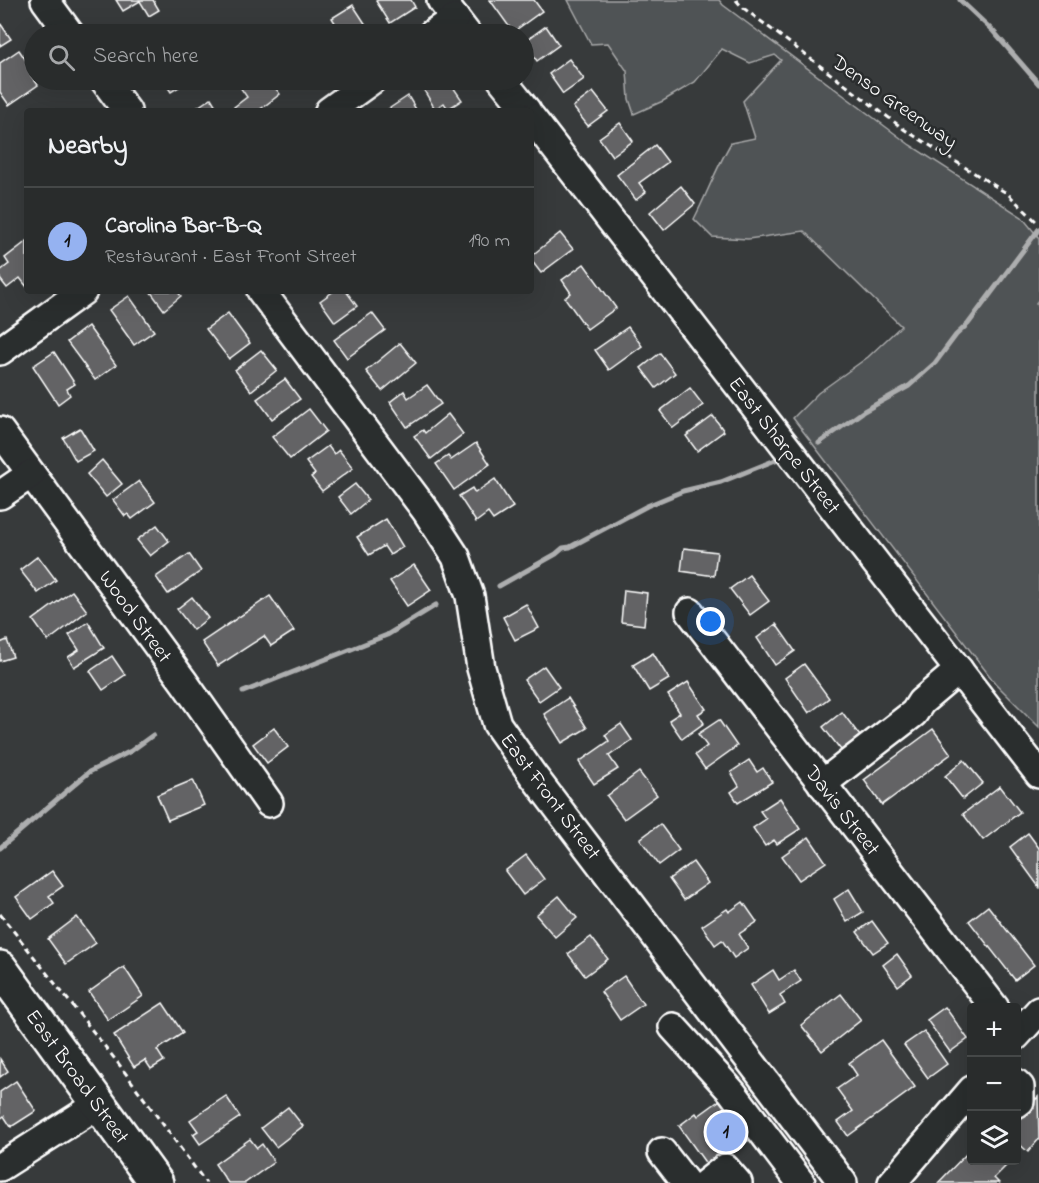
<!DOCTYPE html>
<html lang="en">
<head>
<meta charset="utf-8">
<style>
	:root { --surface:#292c2c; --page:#353838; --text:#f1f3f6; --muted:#a5a7a9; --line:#454848; --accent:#95b2f1 }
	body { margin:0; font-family:"Indie Flower",sans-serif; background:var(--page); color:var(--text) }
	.controls { position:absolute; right:18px; bottom:18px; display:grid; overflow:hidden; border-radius:6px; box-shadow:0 6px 24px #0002 }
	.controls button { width:54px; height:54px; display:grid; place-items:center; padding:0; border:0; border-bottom:2px solid var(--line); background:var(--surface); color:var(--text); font:30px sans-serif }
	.you { position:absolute; left:711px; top:622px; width:21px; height:21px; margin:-15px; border:4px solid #fff; border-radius:50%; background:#1a73e8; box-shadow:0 0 0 9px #1a73e833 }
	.badge { display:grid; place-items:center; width:39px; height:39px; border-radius:50%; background:var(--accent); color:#111; font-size:20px; font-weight:700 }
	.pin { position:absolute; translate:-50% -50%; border:3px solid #fff; box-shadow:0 2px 6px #0006 }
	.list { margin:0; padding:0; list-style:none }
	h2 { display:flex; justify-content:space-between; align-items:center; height:78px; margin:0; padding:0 24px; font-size:26px }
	h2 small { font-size:20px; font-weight:400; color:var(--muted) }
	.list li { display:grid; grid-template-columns:39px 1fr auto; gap:18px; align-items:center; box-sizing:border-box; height:108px; padding:0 24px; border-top:2px solid var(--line) }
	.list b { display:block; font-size:22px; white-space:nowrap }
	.list p { margin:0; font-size:20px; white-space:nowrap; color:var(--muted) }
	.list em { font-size:20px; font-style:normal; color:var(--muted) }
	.icon { flex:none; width:33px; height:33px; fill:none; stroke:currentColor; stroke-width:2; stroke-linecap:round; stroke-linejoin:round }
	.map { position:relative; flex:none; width:1039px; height:1183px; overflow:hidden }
	.search { position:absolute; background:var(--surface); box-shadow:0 6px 24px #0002; left:24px; top:24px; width:510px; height:66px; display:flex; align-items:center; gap:15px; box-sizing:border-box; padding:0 21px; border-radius:33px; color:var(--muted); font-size:22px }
	.panel { position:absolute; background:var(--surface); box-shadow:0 6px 24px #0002; left:24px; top:108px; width:510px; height:186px; border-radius:6px }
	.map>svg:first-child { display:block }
</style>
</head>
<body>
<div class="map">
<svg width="1039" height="1183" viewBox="0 0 1039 1183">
	<rect width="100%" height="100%" fill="#373a3b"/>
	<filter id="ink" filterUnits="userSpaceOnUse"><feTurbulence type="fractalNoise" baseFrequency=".0167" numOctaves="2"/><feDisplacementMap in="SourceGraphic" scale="12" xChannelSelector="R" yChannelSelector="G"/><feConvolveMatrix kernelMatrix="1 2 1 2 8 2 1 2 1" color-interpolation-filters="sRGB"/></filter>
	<g filter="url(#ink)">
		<path fill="#505354" stroke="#a8a9aa" stroke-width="1.5" d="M568,0H719L723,5L910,145L1022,217L1039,238V299L1036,303L1039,306V727L995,683L793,418L818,393L868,357L901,326L804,231L748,239L712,237L694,219C707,194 716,168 731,143L755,138L743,101L781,60L775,55L750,63L722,49L695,82L663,101L634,114L629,99L627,71L608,43L591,44Z"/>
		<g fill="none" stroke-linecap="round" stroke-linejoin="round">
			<g stroke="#adaeaf" stroke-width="5">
				<path d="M960,0L993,31L1039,84"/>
				<path d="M819,443L864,411L909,386L935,363L956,335L968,324L1039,229"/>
				<path d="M499,586L556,554L563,548L570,547L647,506L683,491L721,482L778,459"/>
				<path d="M243,692L387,635L436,605"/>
				<path d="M0,848L89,772L131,751L153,735"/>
			</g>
		</g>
		<g fill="#636465" stroke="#fff" stroke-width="1.5">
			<path d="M116,0H153L159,10L149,16L140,1L123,11Z"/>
			<path d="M378,0H411L415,7L390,23L376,1Z"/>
			<path d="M490,0H534L542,11L513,32Z"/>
			<path d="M353,5L372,34H342L332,18Z"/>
			<path d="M0,23L11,39L0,46Z"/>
			<path d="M546,26L559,45L537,61L524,42Z"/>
			<path d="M19,50L34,72L30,74L38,85L9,105L0,92V63Z"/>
			<path d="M569,59L584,79L563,94L549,74Z"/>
			<path d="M163,80H190L171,92Z"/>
			<path d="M250,80H269L280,94L258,111H236L234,107L247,97L240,87Z"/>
			<path d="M434,80H458L451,84L462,100L448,109L444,103L435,109L422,87Z"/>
			<path d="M593,92L608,111L588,126L573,107Z"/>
			<path d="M408,96L417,111H388L387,110Z"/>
			<path d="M211,98L219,111H192Z"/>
			<path d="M620,123L633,141L612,156L599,138Z"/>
			<path d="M655,145L668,162L639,183L646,192L636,200L617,175Z"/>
			<path d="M681,186L695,204L664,230L650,212Z"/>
			<path d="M560,233L573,249L541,273L531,260V256Z"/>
			<path d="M27,241V287L20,278L7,288L0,279V271L9,264L5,258Z"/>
			<path d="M584,264L616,308L587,329L565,298L571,293L562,280Z"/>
			<path d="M150,291H177L181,296L164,310Z"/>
			<path d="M334,291H346L357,306L335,322L320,301Z"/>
			<path d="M129,296L154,331L134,345L109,310Z"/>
			<path d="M228,313L250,343L229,359L206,329Z"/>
			<path d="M372,313L385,330L347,358L334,340Z"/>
			<path d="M88,326L116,365L95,380L67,342Z"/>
			<path d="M628,327L642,346L609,370L595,350Z"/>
			<path d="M400,343L416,363L382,391L366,371Z"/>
			<path d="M261,350L277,370L251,391L235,370Z"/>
			<path d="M54,352L75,384L67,389L70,395L58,404L33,366Z"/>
			<path d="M660,353L675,373L656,388L641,368Z"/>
			<path d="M285,379L300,399L272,419L257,399Z"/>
			<path d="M427,385L441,404L407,427L390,402L404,391L408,398Z"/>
			<path d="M690,388L703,405L673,428L660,411Z"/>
			<path d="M309,409L326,431L290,459L272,437Z"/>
			<path d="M448,414L463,434L431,459L414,436L423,430L425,433Z"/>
			<path d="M713,416L724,431L697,451L686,436Z"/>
			<path d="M80,428L94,451L76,461L63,438Z"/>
			<path d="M476,443L490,464L454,490L436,464L448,456L451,460Z"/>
			<path d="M328,446L334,454L339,450L353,468L322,491L311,477L315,474L306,462Z"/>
			<path d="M102,460L122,484L106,497L87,474Z"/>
			<path d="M495,479L513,507L493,520L488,513L476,522L459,496L472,488L475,493Z"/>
			<path d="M139,481L155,502L132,519L128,514L125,516L113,500Z"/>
			<path d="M355,484L368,500L351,514L338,497Z"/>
			<path d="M386,519L403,547L390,555L384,546L369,555L357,537Z"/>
			<path d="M157,525L169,541L150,556L137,540Z"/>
			<path d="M684,548L717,552L714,576L681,571Z"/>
			<path d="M189,554L201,571L168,594L156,577Z"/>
			<path d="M38,556L56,580L38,593L20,570Z"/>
			<path d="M414,565L431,590L407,606L390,581Z"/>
			<path d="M749,575L769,601L750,615L730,589Z"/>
			<path d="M624,590L647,593L644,625L621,622Z"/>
			<path d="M72,591L87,611L48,641L33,620Z"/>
			<path d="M270,596L294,631L271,646L264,636L218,666L202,642Z"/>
			<path d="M192,597L208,618L193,630L177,609Z"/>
			<path d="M526,604L539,628L515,640L503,617Z"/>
			<path d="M88,622L104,648L74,667L68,657L79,650L69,635Z"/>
			<path d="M776,624L795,651L775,665L757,638Z"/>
			<path d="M7,640L13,657L0,661V643Z"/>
			<path d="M653,653L669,679L649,691L633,665Z"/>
			<path d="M112,656L125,675L103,690L90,671Z"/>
			<path d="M804,664L829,698L809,713L785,678Z"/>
			<path d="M544,666L559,687L539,701L524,680Z"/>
			<path d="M688,682L706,709L698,714L704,723L682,739L669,720L680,713L668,695Z"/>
			<path d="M568,698L587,728L562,743L544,714Z"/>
			<path d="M842,712L860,736L841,750L823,727Z"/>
			<path d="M719,720L737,746L705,769L695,755L707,746L698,734Z"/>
			<path d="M621,724L632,740L609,756L618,769L594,784L579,762L609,741L605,735Z"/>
			<path d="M274,728L288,747L267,763L253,744Z"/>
			<path d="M933,729L951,754L882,805L864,780Z"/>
			<path d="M749,760L757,772L763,768L772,782L738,803L731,792L739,786L731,772Z"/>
			<path d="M964,760L983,783L963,799L945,776Z"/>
			<path d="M639,772L657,795L624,819L607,796Z"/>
			<path d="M193,780L204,805L168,820L157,795Z"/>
			<path d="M1000,786L1020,812L983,840L963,814Z"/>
			<path d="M780,798L800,829L777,844L774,840L765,846L753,828L766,819L760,811Z"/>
			<path d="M660,824L679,850L659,865L640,839Z"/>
			<path d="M1028,833L1039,848V887L1010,847Z"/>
			<path d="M809,837L826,862L799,880L782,856Z"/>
			<path d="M526,855L544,879L523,895L505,871Z"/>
			<path d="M693,862L708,883L684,900L669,879Z"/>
			<path d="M52,871L63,886L49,896L54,903L32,919L16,897Z"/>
			<path d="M849,889L863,912L847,922L834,899Z"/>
			<path d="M559,896L577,918L555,937L536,915Z"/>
			<path d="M743,902L757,922L739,934L748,948L734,958L722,940L715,945L702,926L727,909L729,912Z"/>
			<path d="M988,906L1034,965L1015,980L969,921Z"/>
			<path d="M77,917L96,943L66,964L48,939Z"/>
			<path d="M872,921L888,943L873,953L857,932Z"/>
			<path d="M591,937L608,959L585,976L568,954Z"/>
			<path d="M897,954L912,975L898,986L883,965Z"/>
			<path d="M124,967L143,996L108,1020L89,992Z"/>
			<path d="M773,970L779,980L794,970L801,981L780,995L785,1004L769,1014L751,985Z"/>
			<path d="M624,976L643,1004L620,1020L601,992Z"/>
			<path d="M841,994L861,1020L822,1051L801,1025Z"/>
			<path d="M163,1003L183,1033L157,1050L164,1061L151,1069L145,1060L134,1067L114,1035Z"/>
			<path d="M945,1007L968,1039L950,1052L927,1020Z"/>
			<path d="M924,1031L947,1064L928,1078L904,1045Z"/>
			<path d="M881,1040L915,1087L848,1136L838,1122L853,1111L837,1089L857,1075L849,1063Z"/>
			<path d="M0,1059L8,1071L0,1077Z"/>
			<path d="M16,1081L36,1111L11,1127L4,1116L0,1119V1092Z"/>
			<path d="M727,1095L755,1136L709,1168L679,1126L696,1113L698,1116Z"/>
			<path d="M226,1096L240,1117L200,1144L193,1134L198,1131L190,1120Z"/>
			<path d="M1038,1097L1039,1139L1028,1152L1016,1141V1121Z"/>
			<path d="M288,1107L303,1126L276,1147L261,1128Z"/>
			<path d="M250,1139L257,1148L262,1144L274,1162L245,1183H228L215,1164Z"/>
			<path d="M972,1148V1160L1011,1161L994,1178L999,1183H938Z"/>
		</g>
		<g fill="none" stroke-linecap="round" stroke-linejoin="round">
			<g stroke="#fff" stroke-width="32">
				<g id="minor">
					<path d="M45,0L70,34"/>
					<path d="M441,0L467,34"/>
					<path d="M432,34L455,18"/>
					<path d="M104,80L127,111"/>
					<path d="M502,80L527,111"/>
					<path d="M329,111L372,80"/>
					<path d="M531,117L1039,774"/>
					<path d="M261,291L426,511L456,557L470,596L481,668L497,724L532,774L843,1183"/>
					<path d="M0,351L83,291"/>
					<path d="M0,431L184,682L269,803"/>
					<path d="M0,495L31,474"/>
					<path d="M690,612L995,1008"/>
					<path d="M822,784L914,713L921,702L959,670"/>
					<path d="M673,1027L732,1092L801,1183"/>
					<path d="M1016,1036L1039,1011"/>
					<path d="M1016,1083L1020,1087V1101L1016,1104"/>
					<path d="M662,1152L686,1183"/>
					<path d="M0,1167L99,1104"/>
					<path d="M706,1183L725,1168L738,1183"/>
					<path d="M892,1183L972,1090"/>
				</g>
			</g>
			<g stroke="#fff" stroke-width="38">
				<path id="major" d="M0,968L156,1183"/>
			</g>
			<g stroke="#fff" stroke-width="3" stroke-dasharray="6 4.5" stroke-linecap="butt">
				<path d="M736,0L742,7L905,130L1008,194L1039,224"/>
				<path d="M0,914L118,1063L206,1183"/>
			</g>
			<use href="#minor" stroke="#2a2d2e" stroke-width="27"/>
			<use href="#major" stroke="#2a2d2e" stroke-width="33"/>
		</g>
	</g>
	<g text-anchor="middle" stroke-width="5" stroke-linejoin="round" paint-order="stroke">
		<g font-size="21" fill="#fff" stroke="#2a2d2e">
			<text transform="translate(895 101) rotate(35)" y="7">Denso Greenway</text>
			<text transform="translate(785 445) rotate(52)" y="7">East Sharpe Street</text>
			<text transform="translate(136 616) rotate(54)" y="7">Wood Street</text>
			<text transform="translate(551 796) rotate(53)" y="7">East Front Street</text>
			<text transform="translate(843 810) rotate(52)" y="7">Davis Street</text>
			<text transform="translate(78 1076) rotate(54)" y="7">East Broad Street</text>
		</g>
	</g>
</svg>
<div class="controls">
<button>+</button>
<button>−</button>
<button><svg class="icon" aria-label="layers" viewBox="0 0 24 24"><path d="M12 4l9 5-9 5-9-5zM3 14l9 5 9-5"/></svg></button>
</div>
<div class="you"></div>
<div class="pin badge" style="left:726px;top:1132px">1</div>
<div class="search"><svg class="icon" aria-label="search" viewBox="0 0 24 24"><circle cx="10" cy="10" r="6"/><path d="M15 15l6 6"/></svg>Search here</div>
<section class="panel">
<h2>Nearby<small></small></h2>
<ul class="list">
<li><span class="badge">1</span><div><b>Carolina Bar-B-Q</b><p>Restaurant · East Front Street</p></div><em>190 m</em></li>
</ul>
</section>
</div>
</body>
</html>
